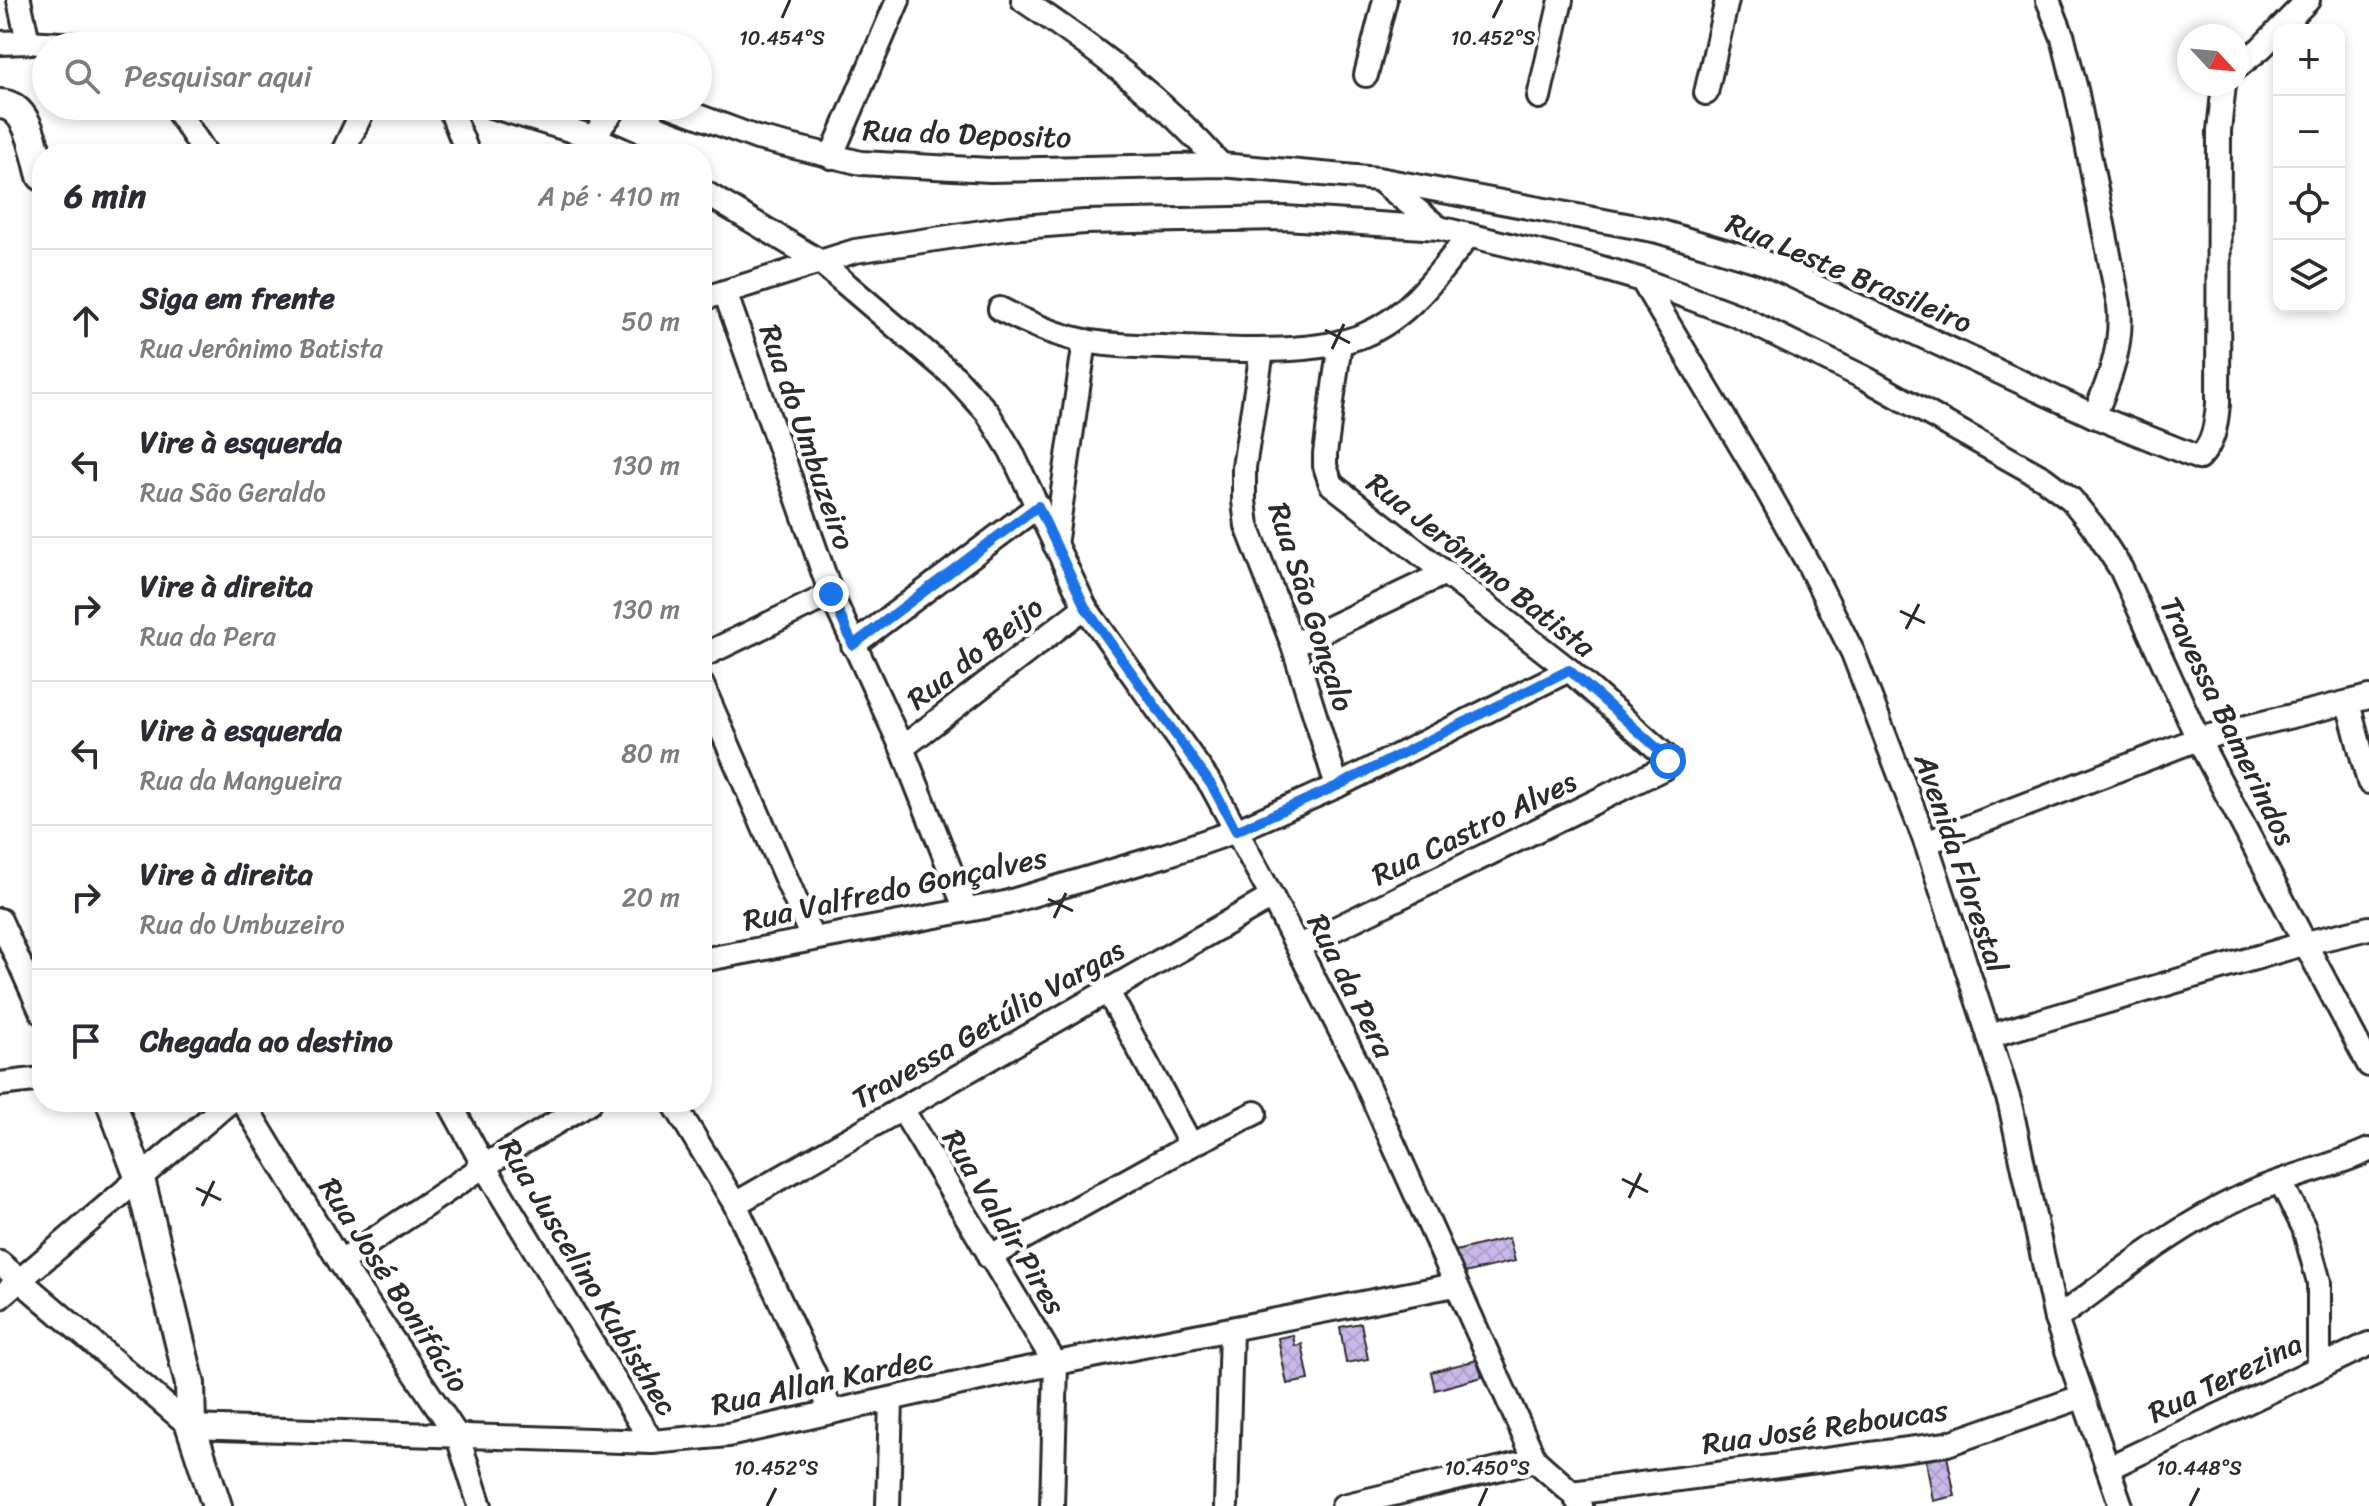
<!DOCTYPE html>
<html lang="pt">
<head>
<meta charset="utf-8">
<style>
	:root { --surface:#fff; --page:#f7f7f7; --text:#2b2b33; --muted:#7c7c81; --line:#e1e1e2 }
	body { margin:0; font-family:Sriracha,sans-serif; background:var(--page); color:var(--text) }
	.controls { position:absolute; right:24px; top:24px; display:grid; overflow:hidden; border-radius:16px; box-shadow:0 4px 12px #0003 }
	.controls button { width:72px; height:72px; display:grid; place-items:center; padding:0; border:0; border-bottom:2px solid var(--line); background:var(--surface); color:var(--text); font:40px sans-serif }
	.compass { position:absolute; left:2177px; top:24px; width:72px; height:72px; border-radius:50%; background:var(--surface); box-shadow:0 4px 12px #0003; rotate:116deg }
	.stop { position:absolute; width:24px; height:24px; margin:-18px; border:6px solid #1a73e8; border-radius:50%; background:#fff }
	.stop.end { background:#1a73e8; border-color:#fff; box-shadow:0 2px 8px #0008 }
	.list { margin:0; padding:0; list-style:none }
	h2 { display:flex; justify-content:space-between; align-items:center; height:104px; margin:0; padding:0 32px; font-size:34px }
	h2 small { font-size:26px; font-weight:400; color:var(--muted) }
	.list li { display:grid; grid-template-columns:52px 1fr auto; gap:24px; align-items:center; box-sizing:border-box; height:144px; padding:0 32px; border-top:2px solid var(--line) }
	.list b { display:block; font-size:30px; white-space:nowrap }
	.list p { margin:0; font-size:26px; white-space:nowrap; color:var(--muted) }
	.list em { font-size:26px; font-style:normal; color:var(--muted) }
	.icon { flex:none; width:44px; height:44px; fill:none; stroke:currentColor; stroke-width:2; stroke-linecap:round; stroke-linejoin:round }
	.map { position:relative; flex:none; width:2369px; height:1506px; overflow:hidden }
	.search { position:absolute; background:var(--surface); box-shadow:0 4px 12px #0003; left:32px; top:32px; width:680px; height:88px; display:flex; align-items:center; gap:20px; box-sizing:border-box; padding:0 28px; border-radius:44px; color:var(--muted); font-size:30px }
	.panel { position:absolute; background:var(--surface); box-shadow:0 4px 12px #0003; left:32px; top:144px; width:680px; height:968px; border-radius:32px }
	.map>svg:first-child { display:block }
</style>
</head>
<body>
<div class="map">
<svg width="2369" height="1506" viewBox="0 0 2369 1506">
	<defs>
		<pattern id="building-cross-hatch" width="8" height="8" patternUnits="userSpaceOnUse" patternTransform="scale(2)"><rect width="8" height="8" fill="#c9b9ea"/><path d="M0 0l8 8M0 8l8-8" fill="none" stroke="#ad9fc9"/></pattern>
	</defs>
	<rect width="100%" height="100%" fill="#fff"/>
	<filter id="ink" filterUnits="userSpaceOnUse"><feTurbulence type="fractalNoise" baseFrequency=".0125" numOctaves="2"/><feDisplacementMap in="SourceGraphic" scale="16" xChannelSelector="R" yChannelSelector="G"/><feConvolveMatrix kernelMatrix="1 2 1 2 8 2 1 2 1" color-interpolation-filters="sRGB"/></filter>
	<g filter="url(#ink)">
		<g fill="url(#building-cross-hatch)" stroke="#2b2b2b" stroke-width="2">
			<path d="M541,1102H565L548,1113Z"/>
			<path d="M1509,1238L1515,1261L1456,1275L1451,1252Z"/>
			<path d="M1361,1323L1368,1359L1346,1363L1340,1327Z"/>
			<path d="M1293,1335L1295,1346L1302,1344L1309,1380L1287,1384L1278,1338Z"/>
			<path d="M1477,1360L1482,1377L1435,1390L1431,1372Z"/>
			<path d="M1947,1456L1955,1496L1933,1501L1926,1460Z"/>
		</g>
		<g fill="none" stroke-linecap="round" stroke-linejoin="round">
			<g stroke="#2b2b2b" stroke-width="28">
				<g id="minor">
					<path d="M19,0L28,42"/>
					<path d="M1023,0C1096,49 1163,99 1221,165"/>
					<path d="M2048,0L2063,38L2077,94L2119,305C2123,345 2110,379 2094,416"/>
					<path d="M0,43L28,42L93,46"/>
					<path d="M2237,67L2261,48L2308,0"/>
					<path d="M1366,75L1385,0"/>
					<path d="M1706,93L1727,0"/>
					<path d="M1539,97L1561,0"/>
					<path d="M174,106L206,154"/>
					<path d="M449,106L468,154"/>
					<path d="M491,106L593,137L632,154"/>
					<path d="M671,106L757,138L861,163L990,170L1221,165L1378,179L1658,231L1765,263L2094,416L2199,458C2214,443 2216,425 2218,404L2219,131L2224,84"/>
					<path d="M593,137L617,106"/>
					<path d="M342,154L365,106"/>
					<path d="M831,157L898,0"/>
					<path d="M1381,181L1439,228"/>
					<path d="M702,191L819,261L955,377L987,412L1011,451L1085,607L1212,786L1272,897L1358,1065L1535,1460L1572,1493L1581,1506"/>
					<path d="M1642,280L1763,483L1810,567L1853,653L1926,843L1989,1036L2010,1104L2056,1319L2121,1506"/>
					<path d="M725,292L831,594L902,748L966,910"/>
					<path d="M702,299L855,251L1009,228L1085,222L1285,218L1439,228L1588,264L1642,280L1738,316L1867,379L2043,478L2071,499L2093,526L2121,569L2198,739L2369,1065"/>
					<path d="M1000,309C1027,323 1055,335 1085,341C1117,347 1150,346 1183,348C1235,350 1315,355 1364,335C1410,316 1439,273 1469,235"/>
					<path d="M1262,351L1244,467V501L1247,526L1293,645L1337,786"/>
					<path d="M1055,545L1085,341"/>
					<path d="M853,645L1038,506"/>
					<path d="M1293,645L1447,572"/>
					<path d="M702,656L831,594"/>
					<path d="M702,685L812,938"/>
					<path d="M2348,703L2369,782"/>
					<path d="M902,748L1085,607"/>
					<path d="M1926,843L2198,739L2369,697"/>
					<path d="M0,920L42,1013"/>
					<path d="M1298,947L1664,768L1669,759L1569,670L1331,484L1325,466V454L1340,342"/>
					<path d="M702,960L1005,903L1166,855L1236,831L1337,786L1569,670"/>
					<path d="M1107,990L1191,1145"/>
					<path d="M1989,1036L2306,943L2369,928"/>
					<path d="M0,1084L42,1079"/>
					<path d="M243,1102L340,1262L458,1437L480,1506"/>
					<path d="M449,1102L484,1166L652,1442"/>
					<path d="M673,1102L735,1204L832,1412"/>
					<path d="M902,1109L1056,1365L1052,1506"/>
					<path d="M2281,1182L2304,1228L2319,1282V1366"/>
					<path d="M735,1204L1272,897"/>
					<path d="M989,1257L1191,1145L1255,1113"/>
					<path d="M340,1262L484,1166L590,1102"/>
					<path d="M0,1263L191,1427L652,1442L728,1435L1011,1372L1455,1285"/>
					<path d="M0,1297L229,1102"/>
					<path d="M2056,1319C2116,1276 2174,1228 2241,1197C2282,1177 2328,1169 2369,1150"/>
					<path d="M2108,1468L2369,1344"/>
					<path d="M1572,1493L1947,1444L2081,1397"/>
					<path d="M888,1506L891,1400"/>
					<path d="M1226,1506L1231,1331"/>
					<path d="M1343,1506L1535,1460"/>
				</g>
			</g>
			<g stroke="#2b2b2b" stroke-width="34">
				<g id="tertiary">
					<path d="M0,104C30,105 35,153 42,176"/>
					<path d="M111,1102L140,1179L190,1384L191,1427L217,1506"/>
				</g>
			</g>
			<use href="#minor" stroke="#fff" stroke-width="22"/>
			<use href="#tertiary" stroke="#fff" stroke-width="28"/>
		</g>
	</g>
	<g fill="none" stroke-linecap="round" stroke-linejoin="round" filter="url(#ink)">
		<path stroke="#1a73e8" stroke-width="10" d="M831,594L853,645L1038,506L1085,607L1212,786L1236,831L1337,786L1569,670L1666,756L1668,761"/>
	</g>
	<path fill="none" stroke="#2b2b2b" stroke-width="3" d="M782,18L790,0M1493,18L1502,0M1325,330L1350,343M1332,349L1344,324M1900,611L1925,623M1906,629L1919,604M1048,899L1073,911M1054,918L1066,893M1622,1179L1648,1192M196,1188L221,1200M1629,1198L1641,1173M202,1206L214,1181M767,1506L776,1488M1479,1506L1487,1488M2190,1506L2199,1488"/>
	<g text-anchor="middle" stroke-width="8" stroke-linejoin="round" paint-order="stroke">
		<g font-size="30" fill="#2b2b2b" stroke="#fff">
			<text transform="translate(967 134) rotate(2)" y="10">Rua do Deposito</text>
			<text transform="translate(1849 273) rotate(23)" y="10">Rua Leste Brasileiro</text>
			<text transform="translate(807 437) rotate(71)" y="10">Rua do Umbuzeiro</text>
			<text transform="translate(1481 565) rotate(38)" y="10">Rua Jerônimo Batista</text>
			<text transform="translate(1311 607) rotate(72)" y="10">Rua São Gonçalo</text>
			<text transform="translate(975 653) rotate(-38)" y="10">Rua do Beijo</text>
			<text transform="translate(2228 721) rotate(64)" y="10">Travessa Bamerindos</text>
			<text transform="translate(1474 828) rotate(-26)" y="10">Rua Castro Alves</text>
			<text transform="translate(1961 863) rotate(71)" y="10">Avenida Florestal</text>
			<text transform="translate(895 889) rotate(-12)" y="10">Rua Valfredo Gonçalves</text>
			<text transform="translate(1351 986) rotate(63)" y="10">Rua da Pera</text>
			<text transform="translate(988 1024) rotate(-30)" y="10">Travessa Getúlio Vargas</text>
			<text transform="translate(1004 1222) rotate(59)" y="10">Rua Valdir Pires</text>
			<text transform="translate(588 1277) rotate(59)" y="10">Rua Juscelino Kubisthec</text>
			<text transform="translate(394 1285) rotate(57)" y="10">Rua José Bonifácio</text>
			<text transform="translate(2225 1378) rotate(-26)" y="10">Rua Terezina</text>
			<text transform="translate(822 1382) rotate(-12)" y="10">Rua Allan Kardec</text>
			<text transform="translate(1825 1427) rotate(-8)" y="10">Rua José Reboucas</text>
		</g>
	</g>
	<g font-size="20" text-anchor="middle" fill="#2b2b2b" stroke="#fff" stroke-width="8" stroke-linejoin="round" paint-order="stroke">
		<text x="782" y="45">10.454°S</text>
		<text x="1493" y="45">10.452°S</text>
		<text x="776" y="1475">10.452°S</text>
		<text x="1487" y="1475">10.450°S</text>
		<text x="2199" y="1475">10.448°S</text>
	</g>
</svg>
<div class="controls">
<button>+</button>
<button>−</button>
<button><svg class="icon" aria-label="locate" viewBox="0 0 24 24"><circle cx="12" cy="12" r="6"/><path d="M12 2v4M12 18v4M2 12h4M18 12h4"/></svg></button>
<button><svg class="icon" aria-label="layers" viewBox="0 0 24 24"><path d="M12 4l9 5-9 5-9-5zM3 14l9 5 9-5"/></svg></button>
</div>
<svg class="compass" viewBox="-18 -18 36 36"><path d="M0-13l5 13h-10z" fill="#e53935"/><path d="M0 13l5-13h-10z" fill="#7c7c81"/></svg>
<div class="stop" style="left:1668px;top:761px"></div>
<div class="stop end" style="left:831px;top:594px"></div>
<div class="search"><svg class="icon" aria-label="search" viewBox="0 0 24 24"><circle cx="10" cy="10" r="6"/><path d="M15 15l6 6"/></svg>Pesquisar aqui</div>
<section class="panel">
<h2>6 min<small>A pé · 410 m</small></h2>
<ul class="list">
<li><svg class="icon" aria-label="ahead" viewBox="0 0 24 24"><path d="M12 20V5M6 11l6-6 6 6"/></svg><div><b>Siga em frente</b><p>Rua Jerônimo Batista</p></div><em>50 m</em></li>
<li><svg class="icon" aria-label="left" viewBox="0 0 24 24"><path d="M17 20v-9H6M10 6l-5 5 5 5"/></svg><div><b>Vire à esquerda</b><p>Rua São Geraldo</p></div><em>130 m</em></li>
<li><svg class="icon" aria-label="right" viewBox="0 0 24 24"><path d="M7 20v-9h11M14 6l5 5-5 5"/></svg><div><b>Vire à direita</b><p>Rua da Pera</p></div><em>130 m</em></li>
<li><svg class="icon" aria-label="left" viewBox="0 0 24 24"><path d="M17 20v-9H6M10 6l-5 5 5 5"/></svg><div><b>Vire à esquerda</b><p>Rua da Mangueira</p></div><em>80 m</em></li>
<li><svg class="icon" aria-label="right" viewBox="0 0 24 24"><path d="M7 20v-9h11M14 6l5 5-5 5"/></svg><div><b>Vire à direita</b><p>Rua do Umbuzeiro</p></div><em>20 m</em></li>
<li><svg class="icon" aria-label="arrive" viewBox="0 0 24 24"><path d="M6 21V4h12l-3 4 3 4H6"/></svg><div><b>Chegada ao destino</b></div></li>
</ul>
</section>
</div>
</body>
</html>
